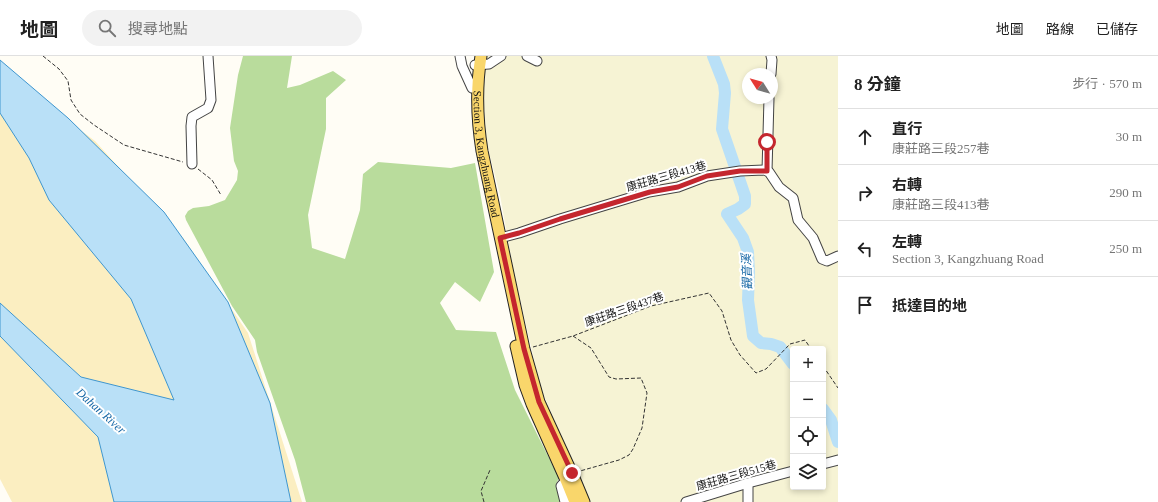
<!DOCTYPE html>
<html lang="zh-TW">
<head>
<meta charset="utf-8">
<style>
	:root { --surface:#fff; --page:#f2f2f2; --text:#222; --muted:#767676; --line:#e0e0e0 }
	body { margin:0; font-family:"Times New Roman","Noto Sans TC",serif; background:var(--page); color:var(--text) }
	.controls { position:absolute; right:12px; bottom:12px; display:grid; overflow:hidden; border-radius:4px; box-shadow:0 2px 6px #0003 }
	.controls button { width:36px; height:36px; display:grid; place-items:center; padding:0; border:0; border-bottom:1px solid var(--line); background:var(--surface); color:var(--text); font:20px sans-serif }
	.compass { position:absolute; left:742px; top:12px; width:36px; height:36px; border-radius:50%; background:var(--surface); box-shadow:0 2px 6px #0003; rotate:307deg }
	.stop { position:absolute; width:12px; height:12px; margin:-9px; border:3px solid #c4262e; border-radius:50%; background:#fff }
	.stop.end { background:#c4262e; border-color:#fff; box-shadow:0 1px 4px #0008 }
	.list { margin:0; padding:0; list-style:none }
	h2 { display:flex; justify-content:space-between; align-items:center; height:52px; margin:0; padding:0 16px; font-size:17px }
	h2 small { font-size:13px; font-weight:400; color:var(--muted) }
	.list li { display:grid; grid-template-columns:26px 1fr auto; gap:12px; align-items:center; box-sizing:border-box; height:56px; padding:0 16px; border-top:1px solid var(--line) }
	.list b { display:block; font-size:15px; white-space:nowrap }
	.list p { margin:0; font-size:13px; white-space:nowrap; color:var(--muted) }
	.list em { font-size:13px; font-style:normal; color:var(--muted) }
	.icon { flex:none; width:22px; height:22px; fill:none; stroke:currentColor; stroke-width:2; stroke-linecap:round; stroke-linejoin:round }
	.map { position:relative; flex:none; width:838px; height:446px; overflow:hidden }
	header { display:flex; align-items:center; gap:24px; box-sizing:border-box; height:56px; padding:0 20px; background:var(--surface); border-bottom:1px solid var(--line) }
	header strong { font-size:19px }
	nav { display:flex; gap:22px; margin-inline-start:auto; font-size:14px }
	.search { width:280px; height:36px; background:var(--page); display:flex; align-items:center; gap:10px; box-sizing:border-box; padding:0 14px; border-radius:22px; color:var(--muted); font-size:15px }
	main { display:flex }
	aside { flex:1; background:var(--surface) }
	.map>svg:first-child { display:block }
</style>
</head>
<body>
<header>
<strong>地圖</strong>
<div class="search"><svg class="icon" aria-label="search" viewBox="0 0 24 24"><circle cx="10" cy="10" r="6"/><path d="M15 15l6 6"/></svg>搜尋地點</div>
<nav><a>地圖</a><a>路線</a><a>已儲存</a></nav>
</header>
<main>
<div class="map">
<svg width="838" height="446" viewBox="0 0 838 446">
	<rect width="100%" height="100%" fill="#fffdf5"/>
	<path fill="#f6f3d4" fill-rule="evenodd" d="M486,0H838V446H590L541,333L514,218L500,139L487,89L483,40ZM748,18H772V42H748ZM793,293H823V431H793Z"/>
	<path fill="#b9dc9c" d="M243,0H292L287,32L300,29L333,15L346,24L326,42V73L308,159L312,192L345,203L360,154L363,118L378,106L451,112L475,107L494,216L480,246L455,226L440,247L456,274L496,276L515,334L559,422L556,428L562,446H306L295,404L257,296L255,284L232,250L186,164L185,160L188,155L193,152L209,150L225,144L237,124L238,115L234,105L230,72L238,19Z"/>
	<path fill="#fbeec1" d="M0,14L95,85L183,182L248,277L302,446H12L0,423Z"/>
	<path fill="#b9e0f7" stroke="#3f96cf" d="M0,4L68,62L164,156L228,246L270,347L291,446H114L98,381L0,280V247L81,321L174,344L131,243L49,144L29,102L0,57Z"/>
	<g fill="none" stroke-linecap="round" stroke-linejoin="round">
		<g stroke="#b9e0f7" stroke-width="12">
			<path d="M713,0L724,28L725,37L722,73L745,140V148L738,153L727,158L743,182L748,196L749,216L748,244L753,280L761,287L771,288L780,291L793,308"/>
			<path d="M823,353L831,364L838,386"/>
		</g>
		<g stroke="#444" stroke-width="11">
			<g id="minor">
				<path d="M460,0L462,10L472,32"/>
				<path d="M527,0L537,5"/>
				<path d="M475,9L489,8L501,0"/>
				<path d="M771,18L772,4L771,0"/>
				<path d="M192,108L191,70L192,61L208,52L211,44L208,0"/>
				<path d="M767,115L769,42"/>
				<path d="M500,182L519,177L560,163L649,136L678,131L707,120L740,115L764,114L769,116L779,131L793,142L798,164L813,182L822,203L827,205L838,200"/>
				<path d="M823,408L838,404"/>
				<path d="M565,446L561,430L570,420"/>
				<path d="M686,446L748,427L793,415"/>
				<path d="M748,446V427"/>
			</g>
		</g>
		<g stroke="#222" stroke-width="13">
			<g id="major">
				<path id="s1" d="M481,0C476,31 477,64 482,95L524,293L539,346L574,422L584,446"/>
				<path d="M516,290L525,329L532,348L566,424L575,446"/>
			</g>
		</g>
		<g stroke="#333" stroke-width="1" stroke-dasharray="4 2" stroke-linecap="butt">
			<path d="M43,0L59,13L68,25L71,44L80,58L94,69L124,89L183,106"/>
			<path d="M198,113L212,124L221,139"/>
			<path d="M573,280L591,292L609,321L616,323L641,322L647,337L642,372L633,393L629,399L619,404L580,415"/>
			<path d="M533,291L573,280L651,250L709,237L722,255L731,284L740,299L756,317L766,313L790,288L805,284L811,293"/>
			<path d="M823,310L838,332"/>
			<path d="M484,446L481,435L490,414"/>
		</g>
		<use href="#minor" stroke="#fff" stroke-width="9"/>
		<use href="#major" stroke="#f9d66b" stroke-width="11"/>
	</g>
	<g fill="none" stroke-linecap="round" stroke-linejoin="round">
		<path stroke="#c4262e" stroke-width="5" d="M572,417L539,346L524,293L500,182L519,177L560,163L650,136L678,131L707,120L740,115H767V86"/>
	</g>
	<g text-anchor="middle" stroke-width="4" stroke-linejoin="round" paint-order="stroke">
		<g font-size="11" fill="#111" stroke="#fff">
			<text dy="4" stroke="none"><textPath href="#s1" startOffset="99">Section 3, Kangzhuang Road</textPath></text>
			<text transform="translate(666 120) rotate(-16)" y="4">康莊路三段413巷</text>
			<text transform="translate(624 253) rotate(-19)" y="4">康莊路三段437巷</text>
			<text transform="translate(736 419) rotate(-16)" y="4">康莊路三段515巷</text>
		</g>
		<g font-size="12" font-style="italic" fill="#1768a6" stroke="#fff">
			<text transform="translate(747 216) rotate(-92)" y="4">觀音溪</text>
			<text transform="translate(101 355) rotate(42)" y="4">Dahan River</text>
		</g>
	</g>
</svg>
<div class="controls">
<button>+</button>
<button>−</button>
<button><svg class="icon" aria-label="locate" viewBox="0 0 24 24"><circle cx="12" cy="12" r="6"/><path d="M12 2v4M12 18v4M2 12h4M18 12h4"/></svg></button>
<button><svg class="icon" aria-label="layers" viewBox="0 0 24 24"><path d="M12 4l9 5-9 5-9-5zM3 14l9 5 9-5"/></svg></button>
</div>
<svg class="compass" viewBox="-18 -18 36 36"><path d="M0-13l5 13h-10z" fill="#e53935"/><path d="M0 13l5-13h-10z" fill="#767676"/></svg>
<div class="stop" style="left:767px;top:86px"></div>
<div class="stop end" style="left:572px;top:417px"></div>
</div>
<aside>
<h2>8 分鐘<small>步行 · 570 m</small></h2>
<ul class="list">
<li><svg class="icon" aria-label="ahead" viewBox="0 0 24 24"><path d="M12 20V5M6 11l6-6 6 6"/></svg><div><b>直行</b><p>康莊路三段257巷</p></div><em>30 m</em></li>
<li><svg class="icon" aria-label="right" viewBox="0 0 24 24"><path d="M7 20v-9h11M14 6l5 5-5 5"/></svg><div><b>右轉</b><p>康莊路三段413巷</p></div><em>290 m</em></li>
<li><svg class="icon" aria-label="left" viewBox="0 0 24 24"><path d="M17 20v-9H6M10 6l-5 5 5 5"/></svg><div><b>左轉</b><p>Section 3, Kangzhuang Road</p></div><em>250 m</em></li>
<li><svg class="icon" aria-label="arrive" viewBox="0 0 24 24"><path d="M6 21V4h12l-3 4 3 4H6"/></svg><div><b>抵達目的地</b></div></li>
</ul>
</aside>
</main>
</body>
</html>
